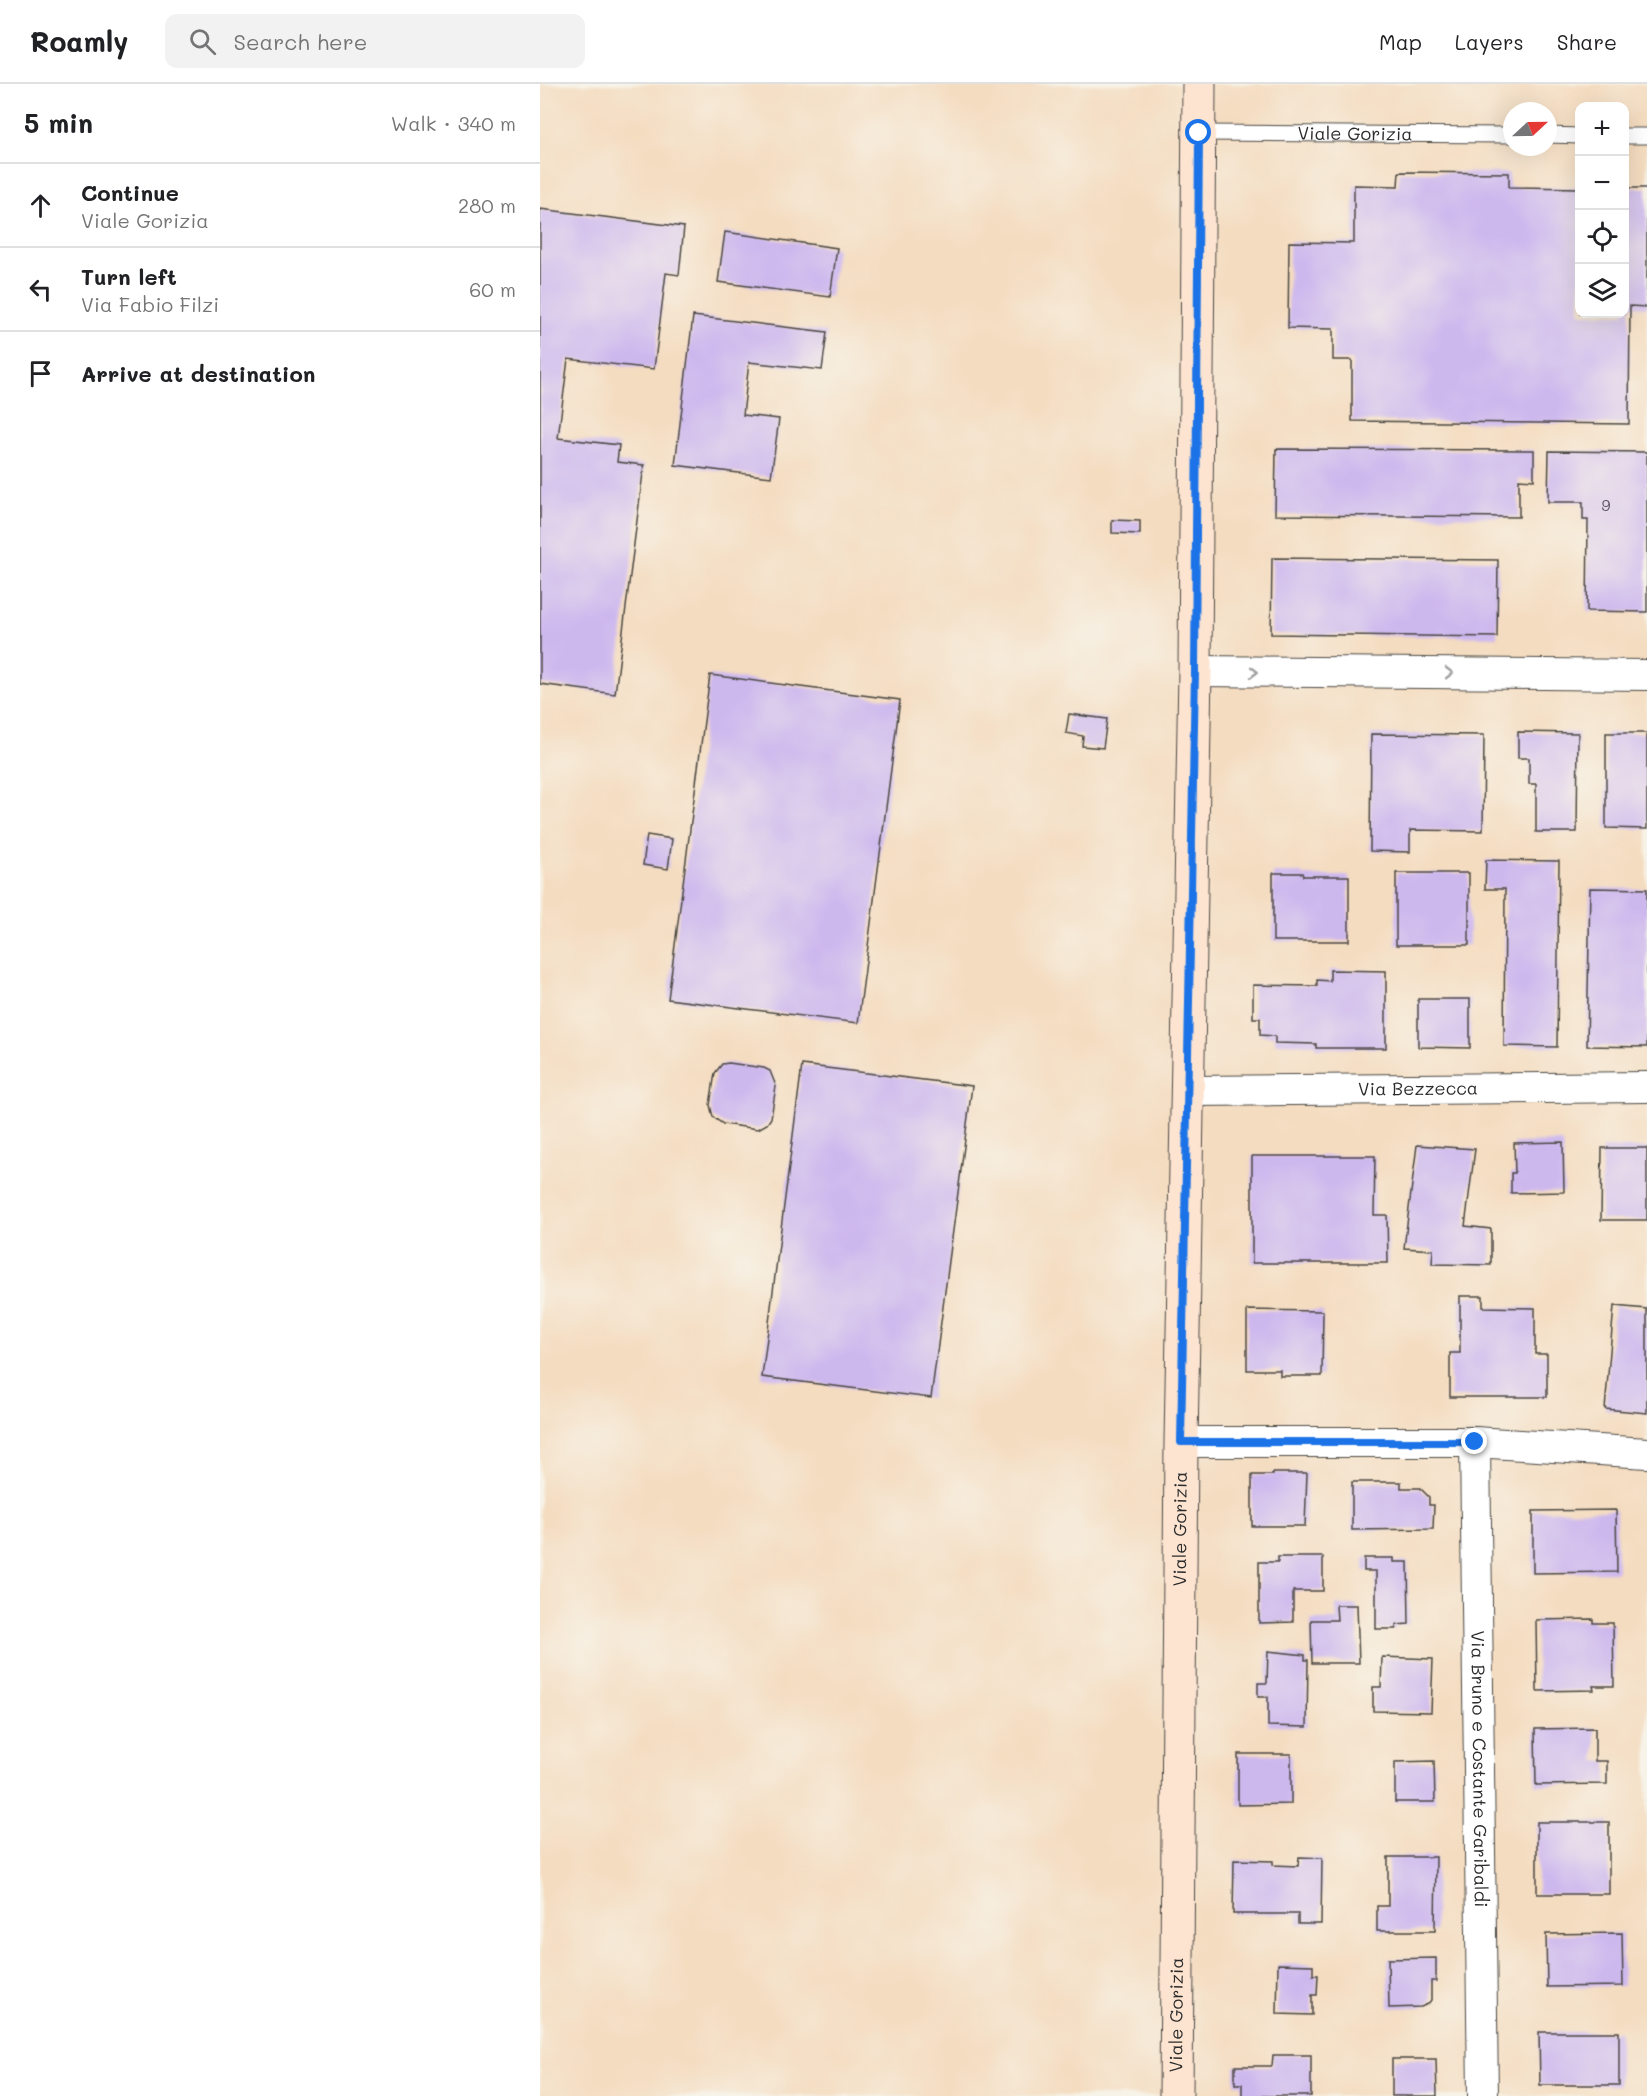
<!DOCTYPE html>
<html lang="en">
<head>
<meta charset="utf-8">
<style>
	:root { --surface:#fff; --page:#f2f2f2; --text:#202124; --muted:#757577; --line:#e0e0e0 }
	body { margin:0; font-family:Mali,sans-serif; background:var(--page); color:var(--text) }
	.controls { position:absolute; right:18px; top:18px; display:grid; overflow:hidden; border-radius:12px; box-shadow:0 6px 24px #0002 }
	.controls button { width:54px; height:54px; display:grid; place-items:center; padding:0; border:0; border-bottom:2px solid var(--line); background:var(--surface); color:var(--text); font:30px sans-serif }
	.compass { position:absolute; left:963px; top:18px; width:54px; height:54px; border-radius:50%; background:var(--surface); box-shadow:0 6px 24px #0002; rotate:68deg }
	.stop { position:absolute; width:18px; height:18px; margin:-14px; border:4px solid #1a73e8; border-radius:50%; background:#fff }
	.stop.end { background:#1a73e8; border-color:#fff; box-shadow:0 2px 6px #0008 }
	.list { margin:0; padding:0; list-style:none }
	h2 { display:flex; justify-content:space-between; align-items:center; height:78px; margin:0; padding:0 24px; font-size:26px }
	h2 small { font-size:20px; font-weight:400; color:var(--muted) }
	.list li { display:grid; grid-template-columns:39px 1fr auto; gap:18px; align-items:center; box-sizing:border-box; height:84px; padding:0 24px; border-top:2px solid var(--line) }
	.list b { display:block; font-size:22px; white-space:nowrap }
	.list p { margin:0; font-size:20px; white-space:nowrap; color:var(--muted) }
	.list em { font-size:20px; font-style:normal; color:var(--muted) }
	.icon { flex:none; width:33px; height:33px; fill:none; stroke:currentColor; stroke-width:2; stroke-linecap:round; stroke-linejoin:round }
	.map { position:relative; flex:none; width:1107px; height:2012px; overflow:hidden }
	header { display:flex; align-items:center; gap:36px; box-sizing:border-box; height:84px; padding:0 30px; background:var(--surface); border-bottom:2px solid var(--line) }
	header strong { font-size:28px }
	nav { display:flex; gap:33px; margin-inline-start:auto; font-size:21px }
	.search { width:420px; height:54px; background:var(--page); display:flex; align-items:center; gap:15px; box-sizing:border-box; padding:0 21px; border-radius:12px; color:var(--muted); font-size:22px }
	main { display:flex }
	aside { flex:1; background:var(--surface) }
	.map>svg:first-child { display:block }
</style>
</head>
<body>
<header>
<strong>Roamly</strong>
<div class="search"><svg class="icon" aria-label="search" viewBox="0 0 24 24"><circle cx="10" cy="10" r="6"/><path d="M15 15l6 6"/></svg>Search here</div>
<nav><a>Map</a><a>Layers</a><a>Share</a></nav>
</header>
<main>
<aside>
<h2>5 min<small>Walk · 340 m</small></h2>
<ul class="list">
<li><svg class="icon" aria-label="ahead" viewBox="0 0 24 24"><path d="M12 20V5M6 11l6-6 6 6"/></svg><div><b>Continue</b><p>Viale Gorizia</p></div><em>280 m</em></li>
<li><svg class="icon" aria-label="left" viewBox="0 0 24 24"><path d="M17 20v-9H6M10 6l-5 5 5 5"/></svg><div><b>Turn left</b><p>Via Fabio Filzi</p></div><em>60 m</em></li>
<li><svg class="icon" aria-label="arrive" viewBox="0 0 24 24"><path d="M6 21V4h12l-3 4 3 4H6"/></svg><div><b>Arrive at destination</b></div></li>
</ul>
</aside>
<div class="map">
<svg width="1107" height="2012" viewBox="0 0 1107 2012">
	<rect width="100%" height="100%" fill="#f7f3e8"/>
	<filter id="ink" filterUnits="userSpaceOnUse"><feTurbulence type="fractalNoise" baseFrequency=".0167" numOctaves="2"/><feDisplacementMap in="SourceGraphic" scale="12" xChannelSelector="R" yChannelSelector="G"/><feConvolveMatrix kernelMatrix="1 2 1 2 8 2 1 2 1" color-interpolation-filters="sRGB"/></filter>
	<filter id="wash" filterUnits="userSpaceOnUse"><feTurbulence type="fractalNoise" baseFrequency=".008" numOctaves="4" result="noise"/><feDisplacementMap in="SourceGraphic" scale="24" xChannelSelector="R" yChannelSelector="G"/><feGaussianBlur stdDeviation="1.35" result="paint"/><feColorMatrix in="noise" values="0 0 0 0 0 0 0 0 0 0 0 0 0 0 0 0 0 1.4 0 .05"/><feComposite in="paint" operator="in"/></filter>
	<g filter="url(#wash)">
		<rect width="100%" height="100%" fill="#f4dcc0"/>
		<g id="blocks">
			<g fill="#cdb8ee">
				<path d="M859,88L969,89V103L1040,104V230H1084V104H1107V223L1090,222L1089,340L812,337V276H793V245L748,244L749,158L814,159V101L858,102Z"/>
				<path d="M0,125L144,143L139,191L126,189L114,285L28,275L18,354L79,361L77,378L104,381L75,610L0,600Z"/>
				<path d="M185,148L297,164L290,213L178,198Z"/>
				<path d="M153,232L287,248L282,286L209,278L203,331L239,335L231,393L135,381Z"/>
				<path d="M736,365L994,366V396L979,395V433L735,431Z"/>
				<path d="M1009,367L1107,368V528L1047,527L1048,436H1043V418H1008Z"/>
				<path d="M572,436L600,437V450L572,449Z"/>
				<path d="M732,474L958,476L957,553L731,550Z"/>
				<path d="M170,591L360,616L318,939L128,915Z"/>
				<path d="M529,630L567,635L563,664L542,662L543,652L526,649Z"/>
				<path d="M978,648L1038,649L1037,748H996V700H989V674H978Z"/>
				<path d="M1066,649H1107V745L1066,744Z"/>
				<path d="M831,650L944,651L943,747L870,746V768L830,767Z"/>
				<path d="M107,751L132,755L128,785L103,781Z"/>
				<path d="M946,776L1019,777L1017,963L964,962L965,805H945Z"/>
				<path d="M733,789H762L763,792H809V857H733Z"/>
				<rect x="856" y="789" width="73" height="72"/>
				<path d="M1050,804L1107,805V963L1047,962Z"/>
				<path d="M790,886L846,887V964H776V960L735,959V952L720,951V934H713V901L777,902V896L790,897Z"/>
				<path d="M878,915H930V964L878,963Z"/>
				<path d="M189,979L224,984L230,987L236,1002L231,1034L227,1040L218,1045L183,1040L173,1033L170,1021L175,989L182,980Z"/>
				<path d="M262,981L432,1002L391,1314L222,1293Z"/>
				<path d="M1023,1058L1024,1108L971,1109V1089H975L974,1059Z"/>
				<path d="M877,1061L935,1065L925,1142L951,1145V1181L892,1180L893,1166L864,1164Z"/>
				<path d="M1062,1064H1107V1136H1061Z"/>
				<path d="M712,1072H835L834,1131H847L848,1179H712Z"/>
				<path d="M920,1212H943V1223L995,1224V1270H1007V1313H910V1269H920Z"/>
				<path d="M1074,1222L1107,1225V1329L1065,1325Z"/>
				<path d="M707,1226L783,1227L782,1292H740V1286H707Z"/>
				<path d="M733,1389H767L765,1442H712V1391H733Z"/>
				<path d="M812,1398H861V1404H880L889,1413V1421H894L893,1445L812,1446Z"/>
				<path d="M1076,1426L1077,1488L993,1489V1427Z"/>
				<path d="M738,1473H783V1507H753V1538L719,1539V1478H738Z"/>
				<path d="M824,1474H854V1478H868L869,1540L856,1541V1545H836V1487H824Z"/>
				<path d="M796,1521H817L819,1579H772L771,1536H797Z"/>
				<path d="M1053,1535V1539H1073L1074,1602H1053L1054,1606L997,1607L996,1536Z"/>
				<path d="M728,1567L765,1571V1576H768L767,1643L728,1642V1613H718V1599H727Z"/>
				<path d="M842,1573L893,1575L891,1628L833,1627V1603H841Z"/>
				<path d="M1055,1644V1677H1067V1700L996,1701L995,1645Z"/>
				<path d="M698,1670H751V1720L698,1721Z"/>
				<path d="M894,1677L895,1718H855V1678Z"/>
				<rect x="997" y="1738" width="72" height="72"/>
				<path d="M759,1773L782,1774L781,1840H758V1830H693L694,1776L733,1777V1781L758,1782Z"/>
				<path d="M848,1773H896L895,1847H837V1822H848Z"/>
				<path d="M1082,1849L1083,1902L1007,1903L1006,1850Z"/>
				<path d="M896,1874V1897H891V1916L888,1920L881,1923L849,1924L848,1875Z"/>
				<path d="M738,1880L773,1881V1891H778L777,1911H772V1931L737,1930Z"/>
				<path d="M999,1948H1079V2001H1000Z"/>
				<path d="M733,1971H771V2012H702V2000H695V1982H732Z"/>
				<path d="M852,1975H896L897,2012H852Z"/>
			</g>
		</g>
	</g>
	<g filter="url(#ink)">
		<use href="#blocks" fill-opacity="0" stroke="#494641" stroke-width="1.5"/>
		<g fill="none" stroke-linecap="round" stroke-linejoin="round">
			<g stroke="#494641" stroke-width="17">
				<g id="lane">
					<path id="s1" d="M659,49L972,51"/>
					<path d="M1008,51L1040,52"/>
					<path d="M1084,52H1107"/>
				</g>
			</g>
			<g stroke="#494641" stroke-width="32">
				<g id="street">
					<path d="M655,587L1107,591"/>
					<path id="s2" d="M648,1007L1107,1003"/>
					<path d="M641,1358H935L1107,1369"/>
					<path id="s3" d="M935,1358L943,2012"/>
				</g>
			</g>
			<g stroke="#494641" stroke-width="35">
				<g id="secondary">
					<path id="s4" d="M636,2012L641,1358L655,587L659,0"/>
				</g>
			</g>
			<use href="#lane" stroke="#fff" stroke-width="15"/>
			<use href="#street" stroke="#fff" stroke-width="30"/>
			<use href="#secondary" stroke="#fde4d1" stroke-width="33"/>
		</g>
		<defs><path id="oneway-chevron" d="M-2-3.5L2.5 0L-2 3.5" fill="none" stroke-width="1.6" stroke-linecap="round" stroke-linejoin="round" transform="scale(1.5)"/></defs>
		<g stroke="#a0a0a0">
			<use href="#oneway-chevron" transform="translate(714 588)"/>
			<use href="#oneway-chevron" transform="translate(909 589)"/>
		</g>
	</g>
	<g fill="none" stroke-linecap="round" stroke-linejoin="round" filter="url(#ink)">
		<path stroke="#1a73e8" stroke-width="8" d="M659,49L655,587L641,1358H935"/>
	</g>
	<g text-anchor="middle" stroke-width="6" stroke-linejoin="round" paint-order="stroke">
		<g font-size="15" fill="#544e5c">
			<text x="1066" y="427">9</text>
		</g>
		<g font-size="18" fill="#2b2b2b" stroke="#f7f3e8">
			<text dy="6" stroke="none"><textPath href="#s1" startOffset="156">Viale Gorizia</textPath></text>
			<text dy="6" stroke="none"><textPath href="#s2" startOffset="230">Via Bezzecca</textPath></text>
			<text dy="6" stroke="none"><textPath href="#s4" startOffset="567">Viale Gorizia</textPath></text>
			<text dy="6" stroke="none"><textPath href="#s3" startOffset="327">Via Bruno e Costante Garibaldi</textPath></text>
			<text dy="6" stroke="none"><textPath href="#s4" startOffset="81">Viale Gorizia</textPath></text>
		</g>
	</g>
</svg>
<div class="controls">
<button>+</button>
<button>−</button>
<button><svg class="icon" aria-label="locate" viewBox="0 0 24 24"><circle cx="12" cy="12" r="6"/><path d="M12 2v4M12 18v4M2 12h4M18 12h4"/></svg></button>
<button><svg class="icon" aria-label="layers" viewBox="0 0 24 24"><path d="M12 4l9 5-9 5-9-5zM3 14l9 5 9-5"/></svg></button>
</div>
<svg class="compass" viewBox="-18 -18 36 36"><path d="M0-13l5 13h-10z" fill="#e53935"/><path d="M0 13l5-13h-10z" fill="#757577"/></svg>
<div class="stop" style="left:659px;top:49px"></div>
<div class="stop end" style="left:935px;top:1358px"></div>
</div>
</main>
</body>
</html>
